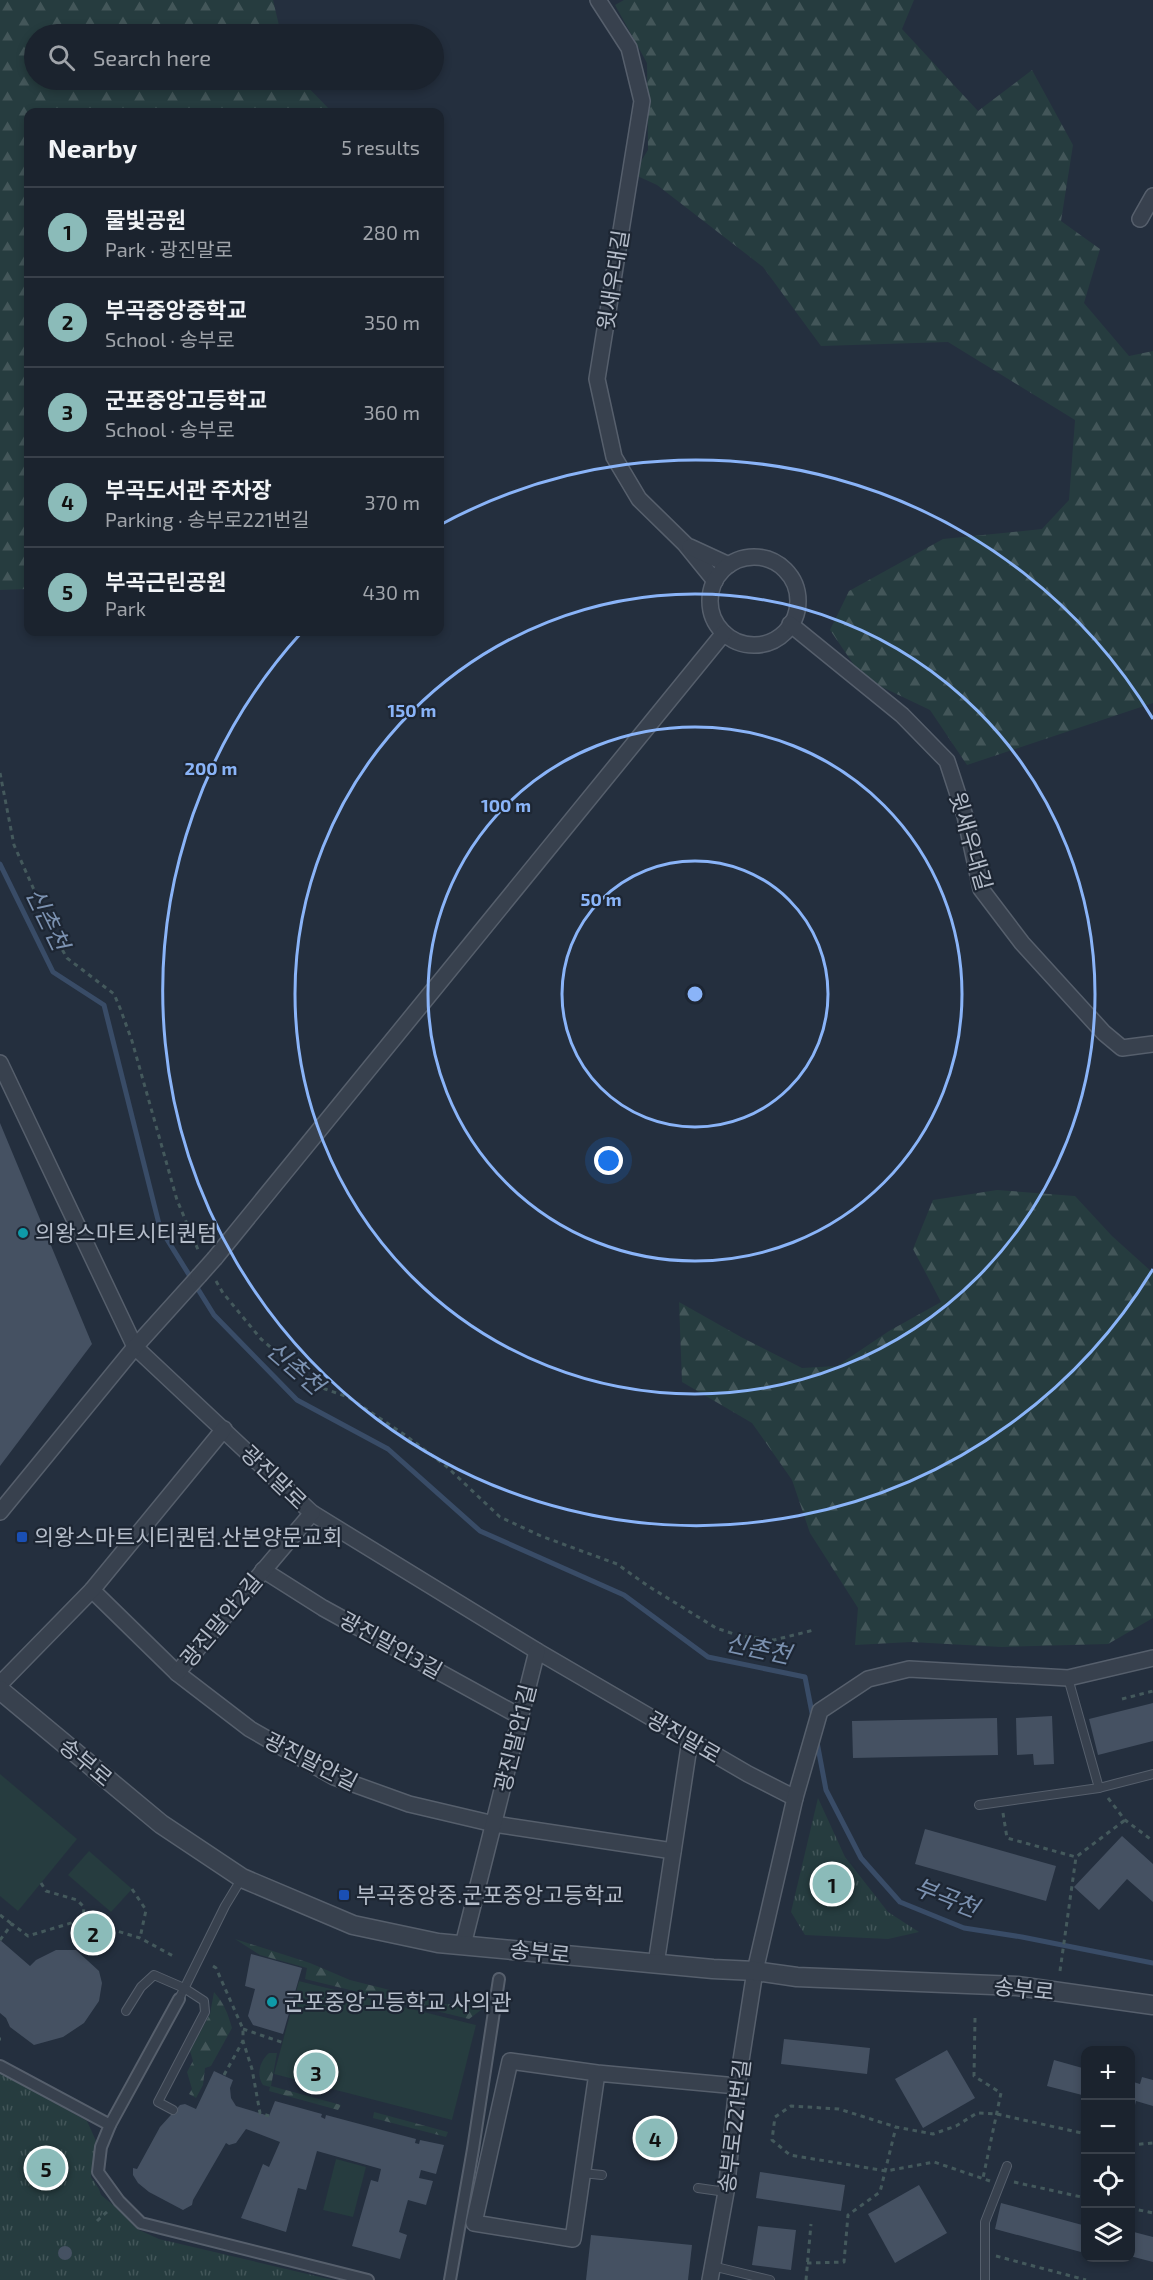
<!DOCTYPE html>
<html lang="en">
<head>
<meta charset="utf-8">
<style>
	:root { --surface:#1b232e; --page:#282f3a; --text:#f1f3f6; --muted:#a0a4aa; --line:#39404a; --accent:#8bbbb9 }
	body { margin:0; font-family:"Exo 2","Noto Sans KR",sans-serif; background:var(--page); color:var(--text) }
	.controls { position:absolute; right:18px; bottom:18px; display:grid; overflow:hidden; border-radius:12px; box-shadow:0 3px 9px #0003 }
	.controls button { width:54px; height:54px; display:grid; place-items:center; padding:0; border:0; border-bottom:2px solid var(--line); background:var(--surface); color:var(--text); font:30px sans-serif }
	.you { position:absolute; left:609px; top:1161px; width:21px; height:21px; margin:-15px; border:4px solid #fff; border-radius:50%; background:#1a73e8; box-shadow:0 0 0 9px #1a73e833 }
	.badge { display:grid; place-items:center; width:39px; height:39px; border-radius:50%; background:var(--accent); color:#111; font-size:20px; font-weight:700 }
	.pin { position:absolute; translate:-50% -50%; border:3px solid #fff; box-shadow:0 2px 6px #0006 }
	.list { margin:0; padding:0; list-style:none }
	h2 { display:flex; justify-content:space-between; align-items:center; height:78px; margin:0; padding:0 24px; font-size:26px }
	h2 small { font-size:20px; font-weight:400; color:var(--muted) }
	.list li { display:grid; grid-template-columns:39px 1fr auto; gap:18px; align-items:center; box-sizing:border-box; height:90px; padding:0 24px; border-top:2px solid var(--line) }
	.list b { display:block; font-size:22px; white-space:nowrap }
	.list p { margin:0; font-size:20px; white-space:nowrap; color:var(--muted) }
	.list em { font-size:20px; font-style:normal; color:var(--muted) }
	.icon { flex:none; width:33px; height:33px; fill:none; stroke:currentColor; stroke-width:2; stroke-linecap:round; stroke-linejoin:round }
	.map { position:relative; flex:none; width:1153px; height:2280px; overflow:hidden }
	.search { position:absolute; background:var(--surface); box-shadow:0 3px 9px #0003; left:24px; top:24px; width:420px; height:66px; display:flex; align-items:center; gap:15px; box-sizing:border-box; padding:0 21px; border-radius:33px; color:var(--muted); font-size:22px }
	.panel { position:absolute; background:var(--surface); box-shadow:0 3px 9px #0003; left:24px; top:108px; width:420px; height:528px; border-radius:12px }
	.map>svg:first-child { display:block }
</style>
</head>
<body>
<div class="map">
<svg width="1153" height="2280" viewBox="0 0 1153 2280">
	<defs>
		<pattern id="forest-firs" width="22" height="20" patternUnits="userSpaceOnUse" patternTransform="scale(1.5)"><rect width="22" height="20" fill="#263c3f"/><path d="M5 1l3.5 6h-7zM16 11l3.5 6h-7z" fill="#435659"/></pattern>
		<pattern id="park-tufts" width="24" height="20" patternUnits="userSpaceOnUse" patternTransform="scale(1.5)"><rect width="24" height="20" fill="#263c3f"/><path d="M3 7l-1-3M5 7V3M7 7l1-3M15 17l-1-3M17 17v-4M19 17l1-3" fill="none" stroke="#435659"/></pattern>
	</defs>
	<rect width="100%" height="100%" fill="#242f3e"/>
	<g fill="#263c3f">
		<path d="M0,1774L77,1839L18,1911L0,1896Z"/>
		<path d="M89,1851L132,1889L111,1912L68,1875Z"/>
		<path d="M299,1981L476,2025L452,2120L274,2074Z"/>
		<path d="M336,2159L366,2167L353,2217L323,2210Z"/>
	</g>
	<g fill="url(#forest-firs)">
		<path d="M0,0H273L281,34H34V80H301L332,112H28V589L0,590Z"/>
		<path d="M624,0H914L902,29L978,111L1032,70L1073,145L1061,221L1100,249L1084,303L1129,356L1153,351V703L967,765L930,710L863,678L830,630L849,591L943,539L1042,529L1069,500L1075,420L948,342L821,346L763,267L657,185L633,174L648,150L647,63L615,5Z"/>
		<path d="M997,1190L1075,1196L1112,1236L1153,1273V1618L1108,1644L1002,1647L911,1642L855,1645L858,1608L810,1533L792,1480L752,1423L682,1382L679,1302L741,1337L802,1368L837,1366L889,1331L941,1302L913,1249L933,1200Z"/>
		<path d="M235,1939L310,1963L350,1980L445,2004L485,2007L469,2019L305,1979L307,1968L260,1955Z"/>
		<path d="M214,1992C224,2003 228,2014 232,2028L211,2066L205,2068L203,2085L196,2098L189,2094L192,2089L187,2072L193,2061L190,2051L210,2014Z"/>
		<path d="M269,2053H277L271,2086L341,2105L338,2110L269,2091L270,2087L263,2085C256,2074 260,2061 269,2053Z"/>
		<path d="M374,2112L448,2132L446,2137L373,2118Z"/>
	</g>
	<g fill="url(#park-tufts)">
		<path d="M818,1798L845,1857L888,1912L919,1932L888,1939L805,1935L791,1912Z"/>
		<path d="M0,2072L87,2121L96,2141L91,2177L99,2189L101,2195L117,2208L137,2229L159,2239L333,2280H0Z"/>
	</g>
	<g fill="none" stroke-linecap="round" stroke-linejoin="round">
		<g stroke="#394c67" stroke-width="5">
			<path d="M0,864L53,972L104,1005L160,1228L214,1315L297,1400L388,1449L480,1531L624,1595L708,1657L805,1677L813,1718"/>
			<path d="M817,1742L826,1790L861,1858L900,1902L964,1928L1022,1937L1153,1963"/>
		</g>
	</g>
	<g fill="#455162">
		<path d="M0,1123L92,1344L0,1466Z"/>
		<path d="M1153,1703V1741L1098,1755L1089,1719Z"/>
		<path d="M1052,1716L1054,1764L1034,1765L1033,1754L1017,1755L1016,1718Z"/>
		<path d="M997,1718L998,1755L853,1758L852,1721Z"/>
		<path d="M925,1829L1056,1866L1046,1901L915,1864Z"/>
		<path d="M1122,1836L1153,1864V1902L1127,1879L1099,1910L1074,1887Z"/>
		<path d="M0,1940L30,1966L36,1960L56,1950H76L99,1971L102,1983L99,2001L84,2023L63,2037L34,2045L10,2027L6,2018L0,2013Z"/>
		<path d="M251,1954L302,1968L283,2034L253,2025L248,2016L255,1989L245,1986Z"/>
		<path d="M784,2039L870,2048L867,2074L781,2064Z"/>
		<path d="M947,2050L975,2098L923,2128L895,2079Z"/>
		<path d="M1054,2060L1086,2069V2096L1047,2086Z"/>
		<path d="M214,2071L233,2080L230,2088L231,2098L236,2106L269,2116L275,2101L322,2114L321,2117L325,2119L326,2115L416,2139L415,2143L419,2144L420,2140L444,2145L436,2174L421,2170L419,2178L433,2181L426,2205L408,2200L399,2232L407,2235L400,2259L352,2246L371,2180L378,2182L381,2169L317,2151L306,2190L298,2188L286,2232L241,2218L263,2164L269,2167L280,2142L246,2129L236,2143L229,2145L226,2143L193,2200L192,2205L183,2210L149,2192L138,2183L133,2175V2168L137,2169L160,2127L180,2105L185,2104L196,2109Z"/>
		<path d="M1142,2077L1153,2080V2106L1136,2101L1134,2109L1130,2108V2081L1140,2084Z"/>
		<path d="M760,2172L845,2185L841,2211L756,2198Z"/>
		<path d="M919,2185L947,2233L895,2263L868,2214Z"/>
		<path d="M1001,2203L1086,2226V2244H1084L1081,2252L995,2229Z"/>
		<path d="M758,2226L796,2230L791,2270L752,2265Z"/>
		<path d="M1130,2231L1153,2237V2262L1130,2256Z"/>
		<path d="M591,2235L692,2245L688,2280H586Z"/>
		<circle cx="65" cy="2253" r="7"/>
	</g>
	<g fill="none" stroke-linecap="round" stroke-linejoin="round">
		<g stroke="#565f6c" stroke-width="10">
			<g id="service">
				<path d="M1099,1788L1153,1774"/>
				<path d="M979,1805L1099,1788L1068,1678"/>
				<path d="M179,1999L225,1906L242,1878"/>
				<path d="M126,2011L141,1987L154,1975L184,1988L204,2001L205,2012L158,2102L173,2110"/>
				<path d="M582,2173L602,2175"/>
				<path d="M698,2188L726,2192"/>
				<path d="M712,2266L770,2280"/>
				<path d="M985,2280V2222L1007,2166"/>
			</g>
		</g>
		<g stroke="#565f6c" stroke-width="14">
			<g id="pedestrian">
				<path d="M179,1999L110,2125L101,2147L98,2172L119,2201L141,2223L368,2280"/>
				<path d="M0,2066L110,2125"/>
				<path d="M450,2280L473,2149L499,1979"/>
			</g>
		</g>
		<g stroke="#565f6c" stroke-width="18">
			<g id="minor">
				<path d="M598,0L629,48L642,101L597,379L614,457L639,499L685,544L715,581"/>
				<path d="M1140,219L1153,196"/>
				<path d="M690,547L729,565"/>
				<circle cx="754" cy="601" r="44"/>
				<path d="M790,624L902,715L947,761L965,816L981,889L1022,943L1104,1033L1122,1048L1153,1044"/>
				<path d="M0,1063L135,1347L312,1513L537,1651L748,1774L795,1798"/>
				<path d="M215,1258L724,633"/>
				<path d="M0,1512L135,1347L199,1276"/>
				<path d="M263,1570L323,1608L521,1717"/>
				<path d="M92,1590L177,1673L250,1729L334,1777L409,1804L494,1824L673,1851"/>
				<path d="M177,1673L312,1513"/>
				<path d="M0,1684L92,1590L224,1429"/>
				<path d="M463,1945L537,1651"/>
				<path d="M656,1964L690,1740"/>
				<path d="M597,2073L573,2239L474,2223L510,2061L597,2073L737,2086"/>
				<path d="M710,2280L726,2192L737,2086L755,1971L795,1798L820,1711L868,1679L909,1669L1068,1678L1153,1658"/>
			</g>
		</g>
		<g stroke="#565f6c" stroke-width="21">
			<path id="tertiary" d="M0,1690L161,1824L242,1878L353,1925L438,1943L713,1969L755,1971L797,1977L1017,1986L1153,2005"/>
		</g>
		<g stroke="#44595c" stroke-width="3" stroke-dasharray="4.5 4.5" stroke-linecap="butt">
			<path d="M0,773L14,845L55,937L67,958L114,994L120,1008L132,1041L177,1200L199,1252"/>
			<path d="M216,1281L223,1293L261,1339L281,1356L325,1389L348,1397L405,1435L446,1466L500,1517L541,1536L617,1564L648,1586L716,1628L740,1636L774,1640L814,1630"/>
			<path d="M1122,1699L1153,1691"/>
			<path d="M1108,1798L1125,1820L1153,1841"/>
			<path d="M1003,1813L1007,1838L1076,1857L1125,1820"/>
			<path d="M41,1883L46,1891L77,1900L84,1907L83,1920"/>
			<path d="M132,1889L146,1910L140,1938"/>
			<path d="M0,1915L12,1924"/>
			<path d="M0,1940L12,1924L28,1936L81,1920L140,1938L175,1957"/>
			<path d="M213,1966L216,1968L243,2029V2041L252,2069L260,2113L269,2116"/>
			<path d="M1060,1971L1076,1857"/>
			<path d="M975,2018L974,2076L1001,2093L983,2178"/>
			<path d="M243,2029L284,2043"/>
			<path d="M0,2039H1"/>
			<path d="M224,2075L243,2041"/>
			<path d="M1130,2145L1153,2143"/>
			<path d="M990,2181L934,2162L886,2171L790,2155L772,2140L775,2117L791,2106L839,2109L896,2127L933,2134L956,2126L977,2113L997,2114L1086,2134"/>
			<path d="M1014,2182L1086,2198"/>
			<path d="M1130,2208L1153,2213"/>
			<path d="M97,2221L109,2210"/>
			<path d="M996,2256L1086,2280"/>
			<path d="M807,2263L844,2262L848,2215L880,2192L896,2127"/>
			<path d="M806,2280L811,2224"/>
		</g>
		<use href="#service" stroke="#38414e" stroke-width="8"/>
		<use href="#pedestrian" stroke="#38414e" stroke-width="10"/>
		<use href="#minor" stroke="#38414e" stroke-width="15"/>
		<use href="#tertiary" stroke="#38414e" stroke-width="18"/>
		<g stroke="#565f6c" stroke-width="18" stroke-linecap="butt">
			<path id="minor-bridge" d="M199,1276L215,1258"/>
		</g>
		<use href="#minor-bridge" stroke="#38414e" stroke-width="15"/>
	</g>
	<g fill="none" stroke="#8ab4f8" stroke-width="3">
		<circle cx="695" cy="994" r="133"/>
		<circle cx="695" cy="994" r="267"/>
		<circle cx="695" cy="994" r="400"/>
		<path d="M1153 1269A534 534 0 1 1 301 633M440 525A534 534 0 0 1 1153 719"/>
	</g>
	<g fill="#0f9aa8" stroke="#1d2633" stroke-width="2">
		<circle cx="23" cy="1233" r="6"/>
		<circle cx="272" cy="2002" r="6"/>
	</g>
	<g fill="#1a4fb4" stroke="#1d2633" stroke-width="2">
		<rect x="16" y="1531" width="12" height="12" rx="3"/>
		<rect x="338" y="1889" width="12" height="12" rx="3"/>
	</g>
	<g text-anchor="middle" stroke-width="4.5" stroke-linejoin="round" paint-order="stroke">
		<g font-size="22" fill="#b4bcc9" stroke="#1d2633">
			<text transform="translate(613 280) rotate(-81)" y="8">윗새우대길</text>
			<text transform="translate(971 841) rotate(74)" y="8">윗새우대길</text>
			<text transform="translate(274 1477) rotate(44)" y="8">광진말로</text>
			<text transform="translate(221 1620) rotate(-50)" y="8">광진말안2길</text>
			<text transform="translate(391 1645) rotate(29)" y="8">광진말안3길</text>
			<text transform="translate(684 1737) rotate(30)" y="8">광진말로</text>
			<text transform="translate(515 1738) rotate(-76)" y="8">광진말안1길</text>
			<text transform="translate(311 1761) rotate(27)" y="8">광진말안길</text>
			<text transform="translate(86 1762) rotate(40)" y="8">송부로</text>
			<text transform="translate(540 1952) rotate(6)" y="8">송부로</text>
			<text transform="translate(1024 1989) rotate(6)" y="8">송부로</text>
			<text transform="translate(734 2126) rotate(-83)" y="8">송부로221번길</text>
		</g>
		<g font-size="22" fill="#b4bcc9" stroke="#1d2633" text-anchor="start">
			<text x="35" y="1241">의왕스마트시티퀀텀</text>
			<text x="34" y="1545">의왕스마트시티퀀텀.산본양문교회</text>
			<text x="356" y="1903">부곡중앙중.군포중앙고등학교</text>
			<text x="284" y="2010">군포중앙고등학교 사의관</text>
		</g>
		<g font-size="24" font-style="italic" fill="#7c92b1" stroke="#1d2633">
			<text transform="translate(47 919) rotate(64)" y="8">신촌천</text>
			<text transform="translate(295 1368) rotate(41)" y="8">신촌천</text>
			<text transform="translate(758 1649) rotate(12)" y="8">신촌천</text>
			<text transform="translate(946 1898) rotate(21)" y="8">부곡천</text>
		</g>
	</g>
	<circle cx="695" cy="994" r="9" fill="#8ab4f8" stroke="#1d2633" stroke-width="3"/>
	<g font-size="18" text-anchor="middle" font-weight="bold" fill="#8ab4f8" stroke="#1d2633" stroke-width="4.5" stroke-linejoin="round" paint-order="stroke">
		<text x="412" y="717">150 m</text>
		<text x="211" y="775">200 m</text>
		<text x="506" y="812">100 m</text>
		<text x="601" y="906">50 m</text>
	</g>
</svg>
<div class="controls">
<button>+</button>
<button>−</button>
<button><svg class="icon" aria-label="locate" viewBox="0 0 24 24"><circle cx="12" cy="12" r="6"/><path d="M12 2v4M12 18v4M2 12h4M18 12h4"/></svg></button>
<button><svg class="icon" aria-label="layers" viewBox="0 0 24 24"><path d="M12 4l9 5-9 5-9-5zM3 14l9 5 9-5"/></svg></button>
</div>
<div class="you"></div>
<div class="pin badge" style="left:832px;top:1884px">1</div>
<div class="pin badge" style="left:93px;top:1933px">2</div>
<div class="pin badge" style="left:316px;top:2072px">3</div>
<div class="pin badge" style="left:655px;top:2138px">4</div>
<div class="pin badge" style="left:46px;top:2168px">5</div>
<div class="search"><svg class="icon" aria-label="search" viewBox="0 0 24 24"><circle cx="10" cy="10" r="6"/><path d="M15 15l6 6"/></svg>Search here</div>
<section class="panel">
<h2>Nearby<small>5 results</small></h2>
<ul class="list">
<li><span class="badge">1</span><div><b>물빛공원</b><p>Park · 광진말로</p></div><em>280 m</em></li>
<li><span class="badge">2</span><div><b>부곡중앙중학교</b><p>School · 송부로</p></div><em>350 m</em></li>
<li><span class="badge">3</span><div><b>군포중앙고등학교</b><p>School · 송부로</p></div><em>360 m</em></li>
<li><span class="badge">4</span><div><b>부곡도서관 주차장</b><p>Parking · 송부로221번길</p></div><em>370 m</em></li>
<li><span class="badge">5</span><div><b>부곡근린공원</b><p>Park</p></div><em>430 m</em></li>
</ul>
</section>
</div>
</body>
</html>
